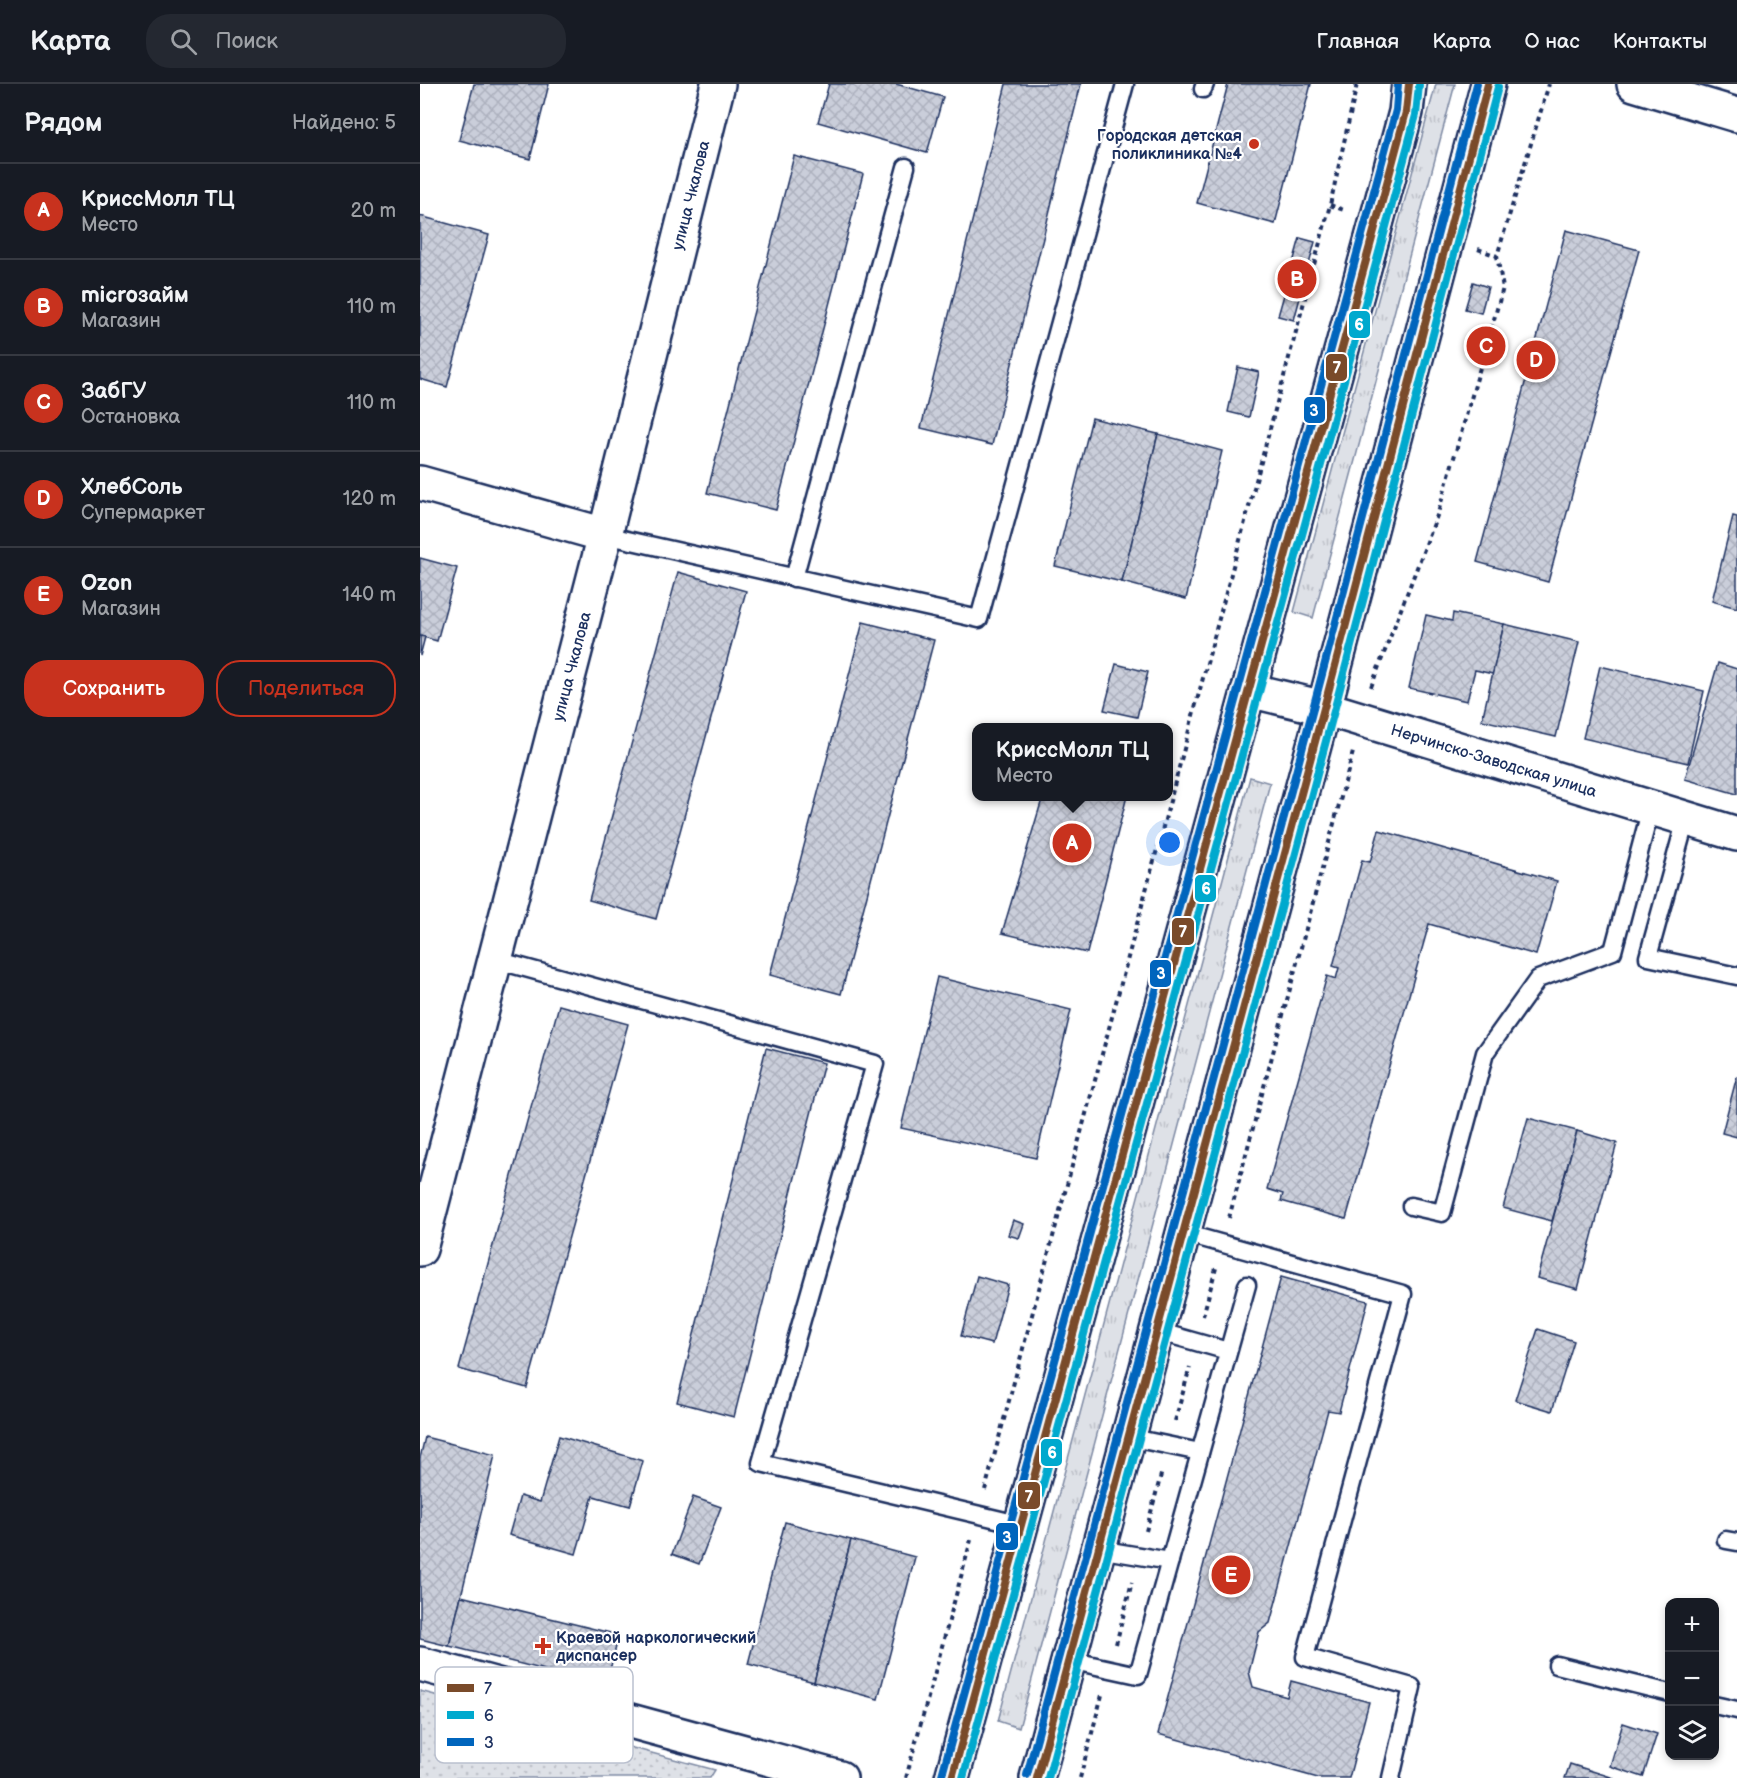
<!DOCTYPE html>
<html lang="ru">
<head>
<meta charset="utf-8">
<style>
	:root { --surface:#171b24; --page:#242831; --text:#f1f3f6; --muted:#9ea1a6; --line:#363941; --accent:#c8321e }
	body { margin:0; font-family:"Balsamiq Sans",sans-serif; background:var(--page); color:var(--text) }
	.controls { position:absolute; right:18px; bottom:18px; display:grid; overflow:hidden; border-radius:12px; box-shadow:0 3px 9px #0003 }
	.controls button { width:54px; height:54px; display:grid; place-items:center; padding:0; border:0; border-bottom:2px solid var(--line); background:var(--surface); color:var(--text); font:30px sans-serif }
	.you { position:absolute; left:750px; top:759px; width:21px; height:21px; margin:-15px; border:4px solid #fff; border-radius:50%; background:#1a73e8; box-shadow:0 0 0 9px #1a73e833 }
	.badge { display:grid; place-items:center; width:39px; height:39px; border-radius:50%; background:var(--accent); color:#fff; font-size:20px; font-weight:700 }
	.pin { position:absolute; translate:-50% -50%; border:3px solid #fff; box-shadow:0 2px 6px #0006 }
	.popup { position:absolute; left:552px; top:639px; width:201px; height:78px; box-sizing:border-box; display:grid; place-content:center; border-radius:12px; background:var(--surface); filter:drop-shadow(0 2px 4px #0005); font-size:20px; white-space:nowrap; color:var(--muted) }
	.popup b { font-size:22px; color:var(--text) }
	.popup::after { content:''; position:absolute; left:50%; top:100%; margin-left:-12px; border:12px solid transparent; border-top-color:var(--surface) }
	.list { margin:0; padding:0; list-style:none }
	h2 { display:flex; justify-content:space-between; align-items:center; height:78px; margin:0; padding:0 24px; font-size:26px }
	h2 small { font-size:20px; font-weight:400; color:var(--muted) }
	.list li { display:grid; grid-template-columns:39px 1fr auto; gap:18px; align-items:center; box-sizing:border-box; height:96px; padding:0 24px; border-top:2px solid var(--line) }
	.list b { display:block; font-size:22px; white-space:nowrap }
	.list p { margin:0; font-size:20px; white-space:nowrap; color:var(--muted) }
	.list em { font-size:20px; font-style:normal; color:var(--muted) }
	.actions { display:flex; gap:12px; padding:18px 24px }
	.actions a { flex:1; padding:14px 0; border:2px solid var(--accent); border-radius:24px; text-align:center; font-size:21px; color:var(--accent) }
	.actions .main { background:var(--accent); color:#fff }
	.icon { flex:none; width:33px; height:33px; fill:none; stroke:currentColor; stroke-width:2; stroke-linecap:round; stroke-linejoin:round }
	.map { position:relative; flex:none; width:1317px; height:1694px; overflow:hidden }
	header { display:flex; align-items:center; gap:36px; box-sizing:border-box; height:84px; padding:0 30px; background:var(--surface); border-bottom:2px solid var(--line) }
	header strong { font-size:28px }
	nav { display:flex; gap:33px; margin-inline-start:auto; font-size:21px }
	.search { width:420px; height:54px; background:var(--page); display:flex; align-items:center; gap:15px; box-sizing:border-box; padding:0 21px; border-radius:24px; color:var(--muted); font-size:22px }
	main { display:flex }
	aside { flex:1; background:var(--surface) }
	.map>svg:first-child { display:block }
</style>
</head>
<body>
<header>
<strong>Карта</strong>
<div class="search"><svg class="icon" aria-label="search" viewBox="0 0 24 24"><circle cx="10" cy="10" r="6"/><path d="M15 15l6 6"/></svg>Поиск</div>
<nav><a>Главная</a><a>Карта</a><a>О нас</a><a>Контакты</a></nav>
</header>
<main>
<aside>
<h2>Рядом<small>Найдено: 5</small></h2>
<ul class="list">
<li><span class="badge">A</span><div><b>КриссМолл ТЦ</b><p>Место</p></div><em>20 m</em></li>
<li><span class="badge">B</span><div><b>microзайм</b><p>Магазин</p></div><em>110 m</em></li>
<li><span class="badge">C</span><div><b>ЗабГУ</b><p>Остановка</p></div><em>110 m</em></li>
<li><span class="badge">D</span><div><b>ХлебСоль</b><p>Супермаркет</p></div><em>120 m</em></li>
<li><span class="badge">E</span><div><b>Ozon</b><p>Магазин</p></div><em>140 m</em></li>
</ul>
<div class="actions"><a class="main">Сохранить</a><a>Поделиться</a></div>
</aside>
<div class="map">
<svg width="1317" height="1694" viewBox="0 0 1317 1694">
	<defs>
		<pattern id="grass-tufts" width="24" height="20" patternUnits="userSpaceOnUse" patternTransform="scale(1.5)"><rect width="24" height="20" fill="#dee1e7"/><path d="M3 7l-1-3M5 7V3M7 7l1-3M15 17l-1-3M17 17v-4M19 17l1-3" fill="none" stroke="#bec1c9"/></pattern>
		<pattern id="park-dots" width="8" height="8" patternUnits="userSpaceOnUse" patternTransform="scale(1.5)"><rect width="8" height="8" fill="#dee1e7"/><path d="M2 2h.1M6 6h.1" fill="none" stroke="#bec1c9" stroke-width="1.8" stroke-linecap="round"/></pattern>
		<pattern id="building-cross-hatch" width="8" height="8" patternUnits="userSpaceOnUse" patternTransform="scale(1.5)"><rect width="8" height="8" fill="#caceda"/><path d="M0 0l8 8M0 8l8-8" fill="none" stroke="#adb1be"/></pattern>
	</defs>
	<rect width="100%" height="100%" fill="#fff"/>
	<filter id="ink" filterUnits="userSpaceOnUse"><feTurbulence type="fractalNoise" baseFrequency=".0167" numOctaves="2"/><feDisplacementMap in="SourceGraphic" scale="12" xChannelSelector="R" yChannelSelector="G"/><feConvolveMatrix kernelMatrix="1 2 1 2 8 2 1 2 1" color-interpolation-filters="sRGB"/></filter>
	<g filter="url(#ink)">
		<g fill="url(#grass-tufts)" stroke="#7c88a2" stroke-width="1.5">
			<path d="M1016,0H1035L893,534L874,528Z"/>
			<path d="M830,693L850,699L599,1644L578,1637Z"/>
		</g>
		<path fill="url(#park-dots)" stroke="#7c88a2" stroke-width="1.5" d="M0,1607L295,1686L290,1694H0Z"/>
		<g fill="url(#building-cross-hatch)" stroke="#1b2f5e" stroke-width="1.5">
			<path d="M54,0H129L110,75L39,56Z"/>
			<path d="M409,0H476L523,13L507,69L398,38Z"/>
			<path d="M586,0H661L572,361L501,344Z"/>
			<path d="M808,0H891L855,140L777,119Z"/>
			<path d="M374,72L443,90L356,426L287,409Z"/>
			<path d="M0,132L69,151L27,303L0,295Z"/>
			<path d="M1146,146L1219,166L1128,498L1057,478Z"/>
			<path d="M880,154L895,158L874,236L858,232Z"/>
			<path d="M1053,198L1068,203L1061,229L1045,225Z"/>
			<path d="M818,283L839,288L829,333L808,328Z"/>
			<path d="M672,334L738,350L702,498L635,482Z"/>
			<path d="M738,350L802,367L766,515L702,498Z"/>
			<path d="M1313,432L1317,433V524L1292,517Z"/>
			<path d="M0,474L37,484L17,557L0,552Z"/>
			<path d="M258,488L326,507L236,835L169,816Z"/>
			<path d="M1033,529L1084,540L1073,590L1055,586L1047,617L989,604L1006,531L1032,537Z"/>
			<path d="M443,538L514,556L421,910L350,891Z"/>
			<path d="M1084,540L1159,558L1136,653L1062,636Z"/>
			<path d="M0,552L5,553L0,572Z"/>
			<path d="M1298,579L1317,585V710L1265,695Z"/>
			<path d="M696,580L728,588L717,633L684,626Z"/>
			<path d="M1180,582L1284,607L1268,679L1163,654Z"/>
			<path d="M623,712H707L667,869L582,849Z"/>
			<path d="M959,746L1137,797L1116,871L1009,840L926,1135L861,1117L863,1110L847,1105L907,892L916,895L919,884L913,882L942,776L950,778Z"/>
			<path d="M517,893L651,926L616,1074L481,1044Z"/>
			<path d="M139,921L208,940L107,1304L39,1285Z"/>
			<path d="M346,964L404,979L314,1333L257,1318Z"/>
			<path d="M1317,992V1053L1302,1049Z"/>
			<path d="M1108,1034L1157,1047L1132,1137L1083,1124Z"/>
			<path d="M1157,1047L1197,1059L1158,1205L1117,1194Z"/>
			<path d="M593,1136L604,1140L599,1154L588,1151Z"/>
			<path d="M557,1192L588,1201L572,1260L541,1252Z"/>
			<path d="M861,1193L948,1217L919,1328L908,1326L850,1539L839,1548L829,1588L833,1603L867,1613L871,1597L949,1618L929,1694H898L738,1650Z"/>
			<path d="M1118,1245L1154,1257L1132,1327L1095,1316Z"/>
			<path d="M139,1352L223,1377L210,1422L173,1412L156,1470L89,1451L100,1412L120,1418Z"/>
			<path d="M5,1353L75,1371L29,1562L0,1555V1374Z"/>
			<path d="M273,1413L301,1423L279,1480L252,1470Z"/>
			<path d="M365,1438L431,1456L394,1598L328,1580Z"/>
			<path d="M431,1456L495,1473L458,1615L394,1598Z"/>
			<path d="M41,1512L199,1551L186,1601L29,1562Z"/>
			<path d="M1203,1639L1237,1650L1223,1693L1190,1682Z"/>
			<path d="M1150,1680L1194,1694H1145Z"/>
		</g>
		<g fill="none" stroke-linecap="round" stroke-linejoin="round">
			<g stroke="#1b2f5e" stroke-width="21">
				<g id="lane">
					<path d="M783,5L785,0"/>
					<path d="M185,451L559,535L705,0"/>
					<path d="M374,494L486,83"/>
					<path d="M1266,735L1228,873L1317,892"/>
					<path d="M76,876L455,980L341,1379L602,1441"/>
					<path d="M991,1122L1022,1129L1065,969L1118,895L1193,867L1231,724"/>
					<path d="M764,1149L983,1210L885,1573L992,1603L971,1694"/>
					<path d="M737,1247L808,1267"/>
					<path d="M708,1353L780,1368"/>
					<path d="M1306,1456L1317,1458"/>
					<path d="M678,1465L750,1477"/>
					<path d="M649,1576L718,1591L827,1201"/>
					<path d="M1137,1581L1250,1609"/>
					<path d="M1294,1621L1317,1626"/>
				</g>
			</g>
			<g stroke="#1b2f5e" stroke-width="38">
				<g id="street">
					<path d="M1214,0L1317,31"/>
					<path d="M0,399L185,451"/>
					<path id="s1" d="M829,606L904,624L1317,750"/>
					<path id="s2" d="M0,1165L185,451L298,0"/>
					<path d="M0,1580L420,1694"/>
				</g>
			</g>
			<g stroke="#1b2f5e" stroke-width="38">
				<g id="primary">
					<path d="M532,1694L957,136L986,28L989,0"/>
					<path d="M617,1694L904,624L1068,0"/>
				</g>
			</g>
			<g stroke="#1b2f5e" stroke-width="4" stroke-dasharray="4.5 4.5" stroke-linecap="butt">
				<path d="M910,121L924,126"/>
				<path d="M1058,165L1077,172"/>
				<path d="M951,603L1018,429L1083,204L1077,172L1129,0"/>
				<path d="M809,1134L933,668"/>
				<path d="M783,1232L796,1184"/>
				<path d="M755,1337L770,1283"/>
				<path d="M565,1406L910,121L937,0"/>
				<path d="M726,1447L742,1387"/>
				<path d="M696,1560L712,1498"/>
				<path d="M486,1694L551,1456"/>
				<path d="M660,1694L682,1611"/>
			</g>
			<use href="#lane" stroke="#fff" stroke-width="16"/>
			<use href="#street" stroke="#fff" stroke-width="33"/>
			<use href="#primary" stroke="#fff" stroke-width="33"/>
			<g stroke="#fff" stroke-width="12">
				<g id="bus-1">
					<path d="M532,1694L957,136L986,28L989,0"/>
					<path d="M617,1694L904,624L1068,0"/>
				</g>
			</g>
			<g stroke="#fff" stroke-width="12">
				<g id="bus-2">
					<path d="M543,1694L967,139L996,31L999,1"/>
					<path d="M628,1694L914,627L1078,3"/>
				</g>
			</g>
			<g stroke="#fff" stroke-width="12">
				<g id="bus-3">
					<path d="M522,1691L947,133L976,26L978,0"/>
					<path d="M607,1691L894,621L1057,0"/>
				</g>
			</g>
			<use href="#bus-1" stroke="#7a4b2a" stroke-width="8"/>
			<use href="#bus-2" stroke="#00a9ce" stroke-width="8"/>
			<use href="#bus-3" stroke="#0065bd" stroke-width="8"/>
		</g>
	</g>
	<g fill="#c8321e" stroke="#fff" stroke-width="2">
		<circle cx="834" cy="60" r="6"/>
		<path d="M120 1553h6v6h6v6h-6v6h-6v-6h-6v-6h6z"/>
	</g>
	<g text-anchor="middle" stroke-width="4.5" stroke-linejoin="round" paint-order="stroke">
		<g font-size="16" font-weight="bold" fill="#1b2f5e" stroke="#fff" text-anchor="end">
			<text x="822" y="57">Городская детская<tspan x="822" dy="18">поликлиника №4</tspan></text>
			<text x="136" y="1559" text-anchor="start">Краевой наркологический<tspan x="136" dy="18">диспансер</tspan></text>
		</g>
		<g font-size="16" fill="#1b2f5e" stroke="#fff">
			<text dy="6" stroke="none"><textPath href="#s2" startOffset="1088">улица Чкалова</textPath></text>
			<text dy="6" stroke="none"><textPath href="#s2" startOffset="602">улица Чкалова</textPath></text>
			<text dy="6" stroke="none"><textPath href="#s1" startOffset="255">Нерчинско-Заводская улица</textPath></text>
		</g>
	</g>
	<rect x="15" y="1583" width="198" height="96" rx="9" fill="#fff" stroke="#bbc1cf" stroke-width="1.5"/>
	<rect x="27" y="1600" width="27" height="8" fill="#7a4b2a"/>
	<rect x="27" y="1627" width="27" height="8" fill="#00a9ce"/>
	<rect x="27" y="1654" width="27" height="8" fill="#0065bd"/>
	<g font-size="16" fill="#1b2f5e">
		<text x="64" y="1610">7</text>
		<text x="64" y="1637">6</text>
		<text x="64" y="1664">3</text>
	</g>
	<g stroke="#fff" stroke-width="2">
		<rect x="928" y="226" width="23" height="29" rx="6" fill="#00a9ce"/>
		<rect x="905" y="269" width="23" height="29" rx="6" fill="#7a4b2a"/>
		<rect x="883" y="312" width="23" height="28" rx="6" fill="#0065bd"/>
		<rect x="774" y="790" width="23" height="29" rx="6" fill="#00a9ce"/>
		<rect x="751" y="833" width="24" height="29" rx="6" fill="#7a4b2a"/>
		<rect x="729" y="875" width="23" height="29" rx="6" fill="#0065bd"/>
		<rect x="620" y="1354" width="23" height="29" rx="6" fill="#00a9ce"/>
		<rect x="597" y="1397" width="24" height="29" rx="6" fill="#7a4b2a"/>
		<rect x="575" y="1438" width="24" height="29" rx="6" fill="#0065bd"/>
	</g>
	<g font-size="16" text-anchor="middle" font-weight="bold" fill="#fff">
		<text x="939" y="246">6</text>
		<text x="917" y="289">7</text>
		<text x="894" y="332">3</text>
		<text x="786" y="810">6</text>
		<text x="763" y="853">7</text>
		<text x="741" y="895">3</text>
		<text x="632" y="1374">6</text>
		<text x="609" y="1418">7</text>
		<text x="587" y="1459">3</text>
	</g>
</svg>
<div class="controls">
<button>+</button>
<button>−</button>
<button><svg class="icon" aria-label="layers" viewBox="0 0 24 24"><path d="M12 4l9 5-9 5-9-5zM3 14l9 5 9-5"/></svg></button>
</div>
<div class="you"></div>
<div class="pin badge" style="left:652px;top:759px">A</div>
<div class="popup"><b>КриссМолл ТЦ</b>Место</div>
<div class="pin badge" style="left:877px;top:195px">B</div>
<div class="pin badge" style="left:1066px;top:262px">C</div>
<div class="pin badge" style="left:1116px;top:276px">D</div>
<div class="pin badge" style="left:811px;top:1491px">E</div>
</div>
</main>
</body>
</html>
